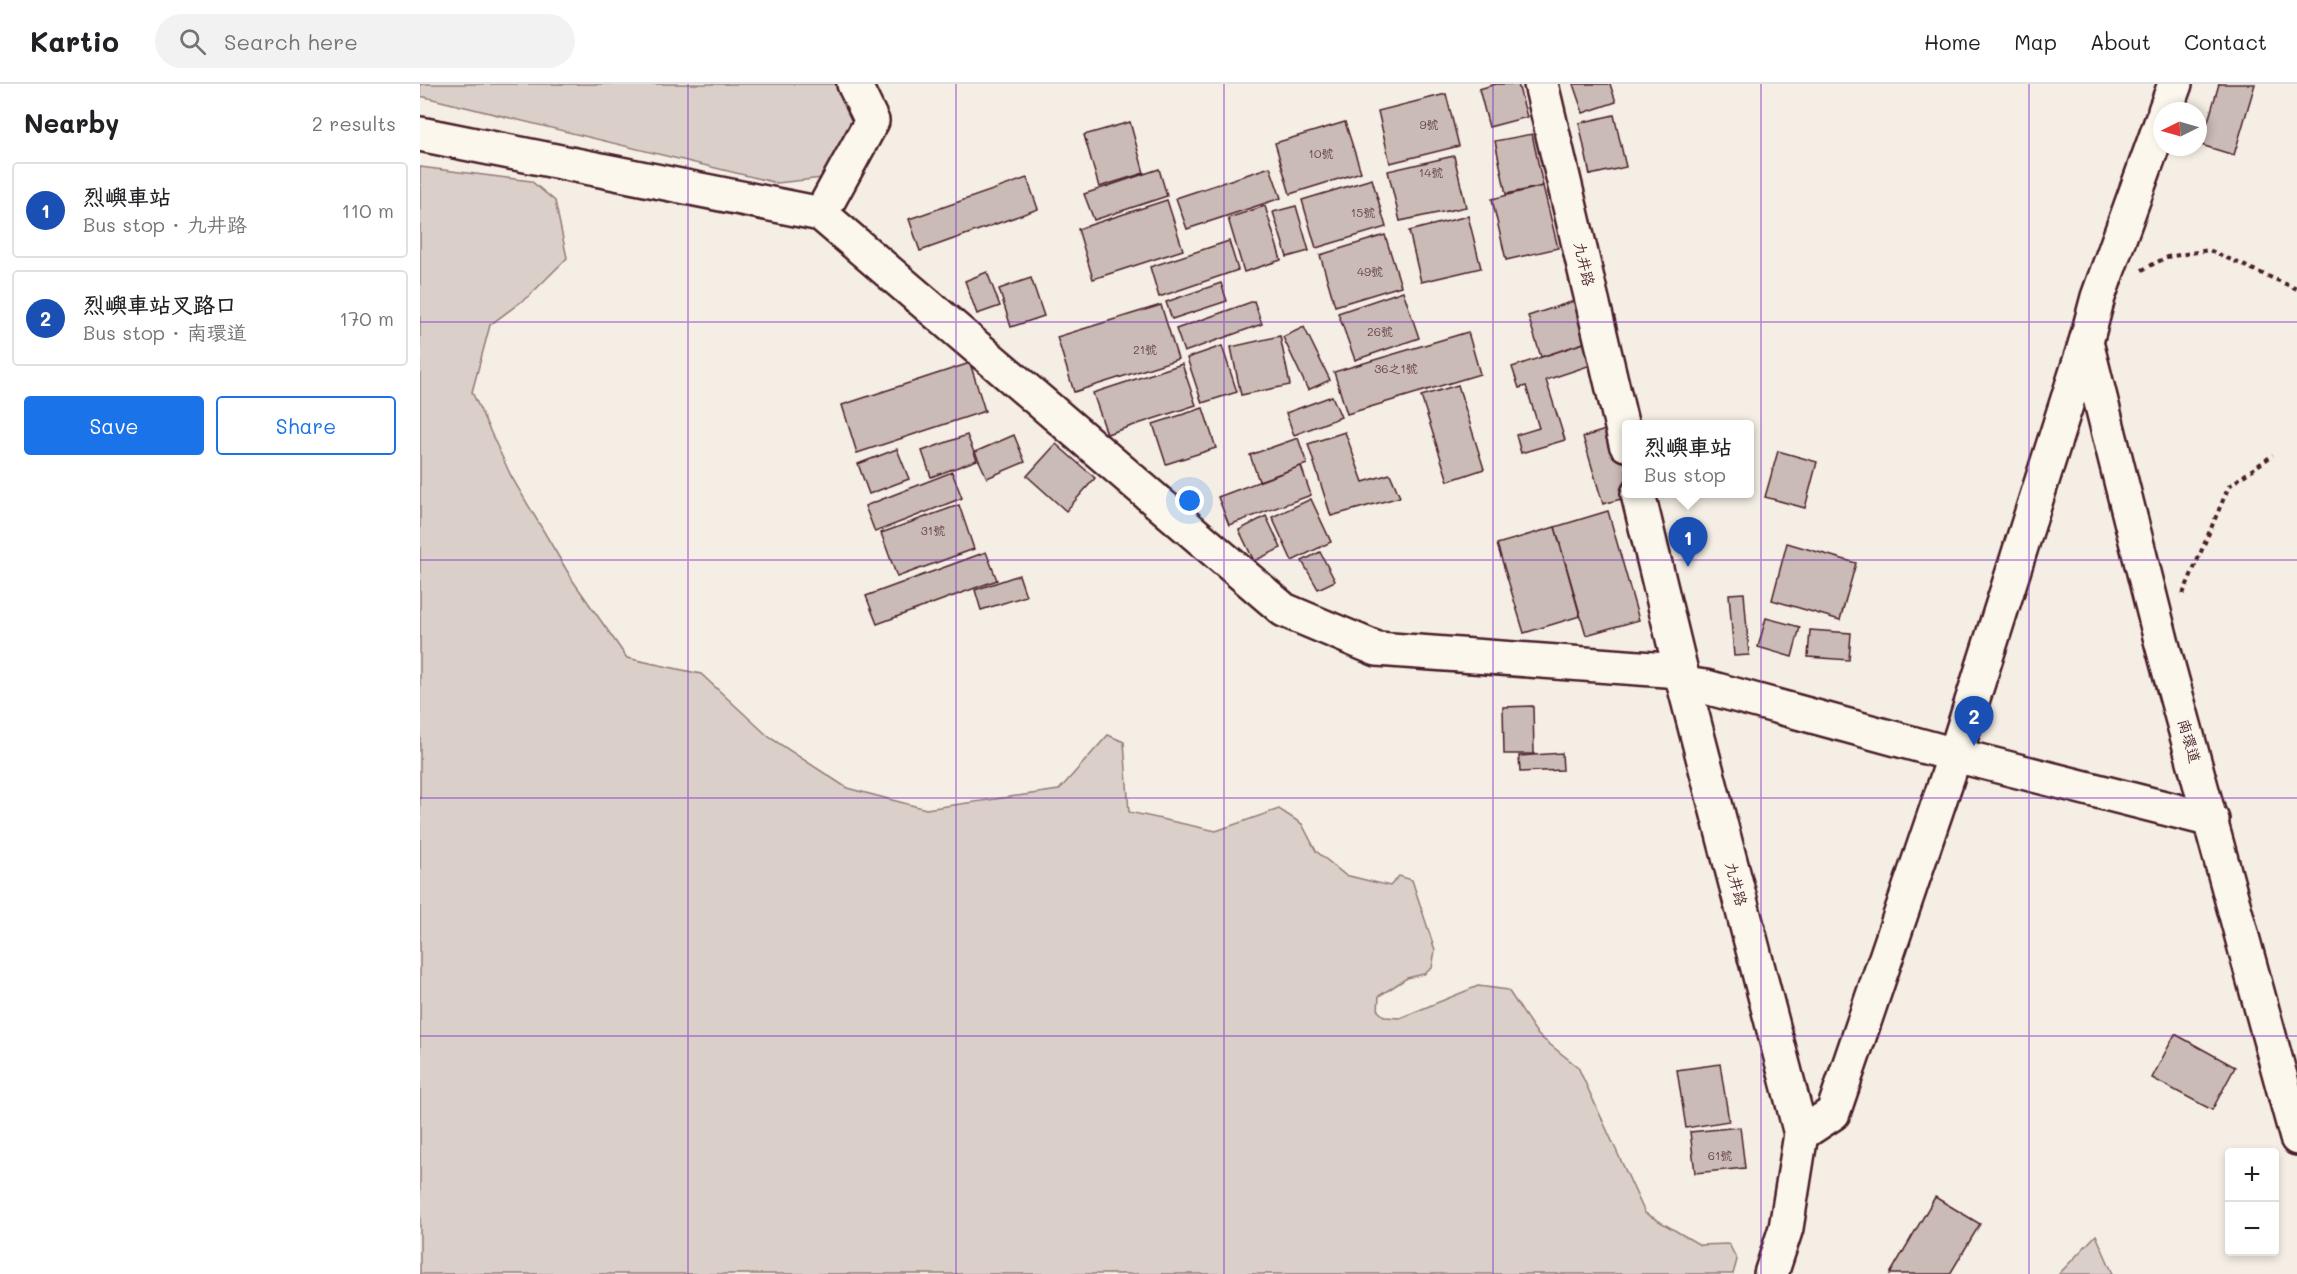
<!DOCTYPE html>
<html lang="en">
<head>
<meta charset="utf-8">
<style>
	:root { --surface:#fff; --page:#f2f2f2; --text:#202124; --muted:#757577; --line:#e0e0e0; --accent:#1a73e8 }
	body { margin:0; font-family:Mali,"LXGW WenKai TC",sans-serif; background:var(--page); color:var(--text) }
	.controls { position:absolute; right:18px; bottom:18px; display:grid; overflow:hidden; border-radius:6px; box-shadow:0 3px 9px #0003 }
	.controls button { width:54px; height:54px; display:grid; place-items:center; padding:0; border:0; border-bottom:2px solid var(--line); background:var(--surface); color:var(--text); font:30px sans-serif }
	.compass { position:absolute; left:1733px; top:18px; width:54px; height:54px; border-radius:50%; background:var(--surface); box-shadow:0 3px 9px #0003; rotate:265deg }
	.you { position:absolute; left:770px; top:417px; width:21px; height:21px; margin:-15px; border:4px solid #fff; border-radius:50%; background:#1a73e8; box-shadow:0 0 0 9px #1a73e833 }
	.badge { display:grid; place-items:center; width:39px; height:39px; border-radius:50%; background:var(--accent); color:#fff; font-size:20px; font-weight:700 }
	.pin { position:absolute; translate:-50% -50px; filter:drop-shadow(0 2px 3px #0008) }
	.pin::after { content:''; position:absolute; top:32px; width:21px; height:18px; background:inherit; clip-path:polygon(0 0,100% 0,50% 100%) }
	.popup { position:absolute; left:1202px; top:336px; width:132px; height:78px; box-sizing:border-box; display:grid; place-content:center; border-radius:6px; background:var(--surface); filter:drop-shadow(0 2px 4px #0005); font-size:20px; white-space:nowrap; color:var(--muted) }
	.popup b { font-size:22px; color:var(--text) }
	.popup::after { content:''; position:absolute; left:50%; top:100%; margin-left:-12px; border:12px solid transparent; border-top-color:var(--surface) }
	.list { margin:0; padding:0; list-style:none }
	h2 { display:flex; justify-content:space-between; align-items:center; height:78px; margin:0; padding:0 24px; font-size:26px }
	h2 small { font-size:20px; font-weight:400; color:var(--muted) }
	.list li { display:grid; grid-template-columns:39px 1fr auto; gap:18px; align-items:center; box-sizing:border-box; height:96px; margin:0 12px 12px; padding:0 12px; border:2px solid var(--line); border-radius:6px }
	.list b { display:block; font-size:22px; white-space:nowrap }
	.list p { margin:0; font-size:20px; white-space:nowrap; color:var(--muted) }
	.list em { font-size:20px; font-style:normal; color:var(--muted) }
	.actions { display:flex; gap:12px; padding:18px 24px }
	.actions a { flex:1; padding:14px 0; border:2px solid var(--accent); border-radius:6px; text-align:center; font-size:21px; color:var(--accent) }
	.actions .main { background:var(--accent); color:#fff }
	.icon { flex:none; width:33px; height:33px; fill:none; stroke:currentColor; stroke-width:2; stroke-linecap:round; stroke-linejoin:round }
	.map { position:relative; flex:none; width:1877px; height:1190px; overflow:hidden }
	header { display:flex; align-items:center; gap:36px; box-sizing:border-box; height:84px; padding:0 30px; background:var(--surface); border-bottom:2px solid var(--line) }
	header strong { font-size:28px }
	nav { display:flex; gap:33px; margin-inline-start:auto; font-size:21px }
	.search { width:420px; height:54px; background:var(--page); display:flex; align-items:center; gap:15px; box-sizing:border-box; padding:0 21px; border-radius:33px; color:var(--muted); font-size:22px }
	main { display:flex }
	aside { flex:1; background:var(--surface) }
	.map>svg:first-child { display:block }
</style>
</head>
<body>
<header>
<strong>Kartio</strong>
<div class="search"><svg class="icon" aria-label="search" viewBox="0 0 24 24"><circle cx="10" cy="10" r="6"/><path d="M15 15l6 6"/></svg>Search here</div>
<nav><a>Home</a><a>Map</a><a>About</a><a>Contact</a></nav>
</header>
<main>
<aside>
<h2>Nearby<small>2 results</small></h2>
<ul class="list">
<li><span class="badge" style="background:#1a4fb4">1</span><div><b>烈嶼車站</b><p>Bus stop · 九井路</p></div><em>110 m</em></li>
<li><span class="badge" style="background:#1a4fb4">2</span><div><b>烈嶼車站叉路口</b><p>Bus stop · 南環道</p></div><em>170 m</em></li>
</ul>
<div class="actions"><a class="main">Save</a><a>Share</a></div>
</aside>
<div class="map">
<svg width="1877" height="1190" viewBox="0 0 1877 1190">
	<rect width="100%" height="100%" fill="#f4eee4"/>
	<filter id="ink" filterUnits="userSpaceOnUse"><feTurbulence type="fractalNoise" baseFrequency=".0167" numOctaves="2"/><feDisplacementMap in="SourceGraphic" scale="12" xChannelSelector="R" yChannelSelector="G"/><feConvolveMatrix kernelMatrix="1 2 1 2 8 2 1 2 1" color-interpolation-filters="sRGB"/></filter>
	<g filter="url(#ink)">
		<g fill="#dbd0c9" stroke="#92787a" stroke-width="1.5">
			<path d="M0,0H428L442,51L412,93L357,99L0,12Z"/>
			<path d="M0,83L111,97L135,117L147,174L110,211L70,241L52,308L91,392L153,497L207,574L281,590L349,653L427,704L506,725L639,706L688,651L704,658L709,728L796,747L859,725L882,740L896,767L925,791L970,802L979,792L992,796L1015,866L1012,884L1004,890L987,894L959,912L958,927L965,933L980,934L1058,902L1088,906L1118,951L1158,983L1225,1129L1280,1161L1309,1160L1317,1176L1313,1190H0Z"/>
			<path d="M1676,1151L1693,1190H1639Z"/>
		</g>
		<g fill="#cabbb6" stroke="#4a1f2b" stroke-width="1.5">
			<path d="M1076,0H1098L1107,33L1069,43L1059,5Z"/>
			<path d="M1153,0H1190L1196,18L1163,29Z"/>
			<path d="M1799,0H1835L1814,71L1781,61Z"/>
			<path d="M1026,10L1039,62L970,79L958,27Z"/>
			<path d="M1194,31L1206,83L1170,91L1159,39Z"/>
			<path d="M710,38L724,89L679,103L664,51Z"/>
			<path d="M925,38L941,88L870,110L855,59Z"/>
			<path d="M1112,50L1123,102L1086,110L1075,57Z"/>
			<path d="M1034,72L1046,123L980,137L968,87Z"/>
			<path d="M850,83L861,114L767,145L756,114Z"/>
			<path d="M739,85L747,112L674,136L664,110Z"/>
			<path d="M607,94L618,125L500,167L489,135Z"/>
			<path d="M952,95L966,143L896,164L882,116Z"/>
			<path d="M1123,102L1138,164L1086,176L1072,115Z"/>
			<path d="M747,116L763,166L673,195L658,145Z"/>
			<path d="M845,122L861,176L824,188L808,134Z"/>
			<path d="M876,122L889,167L867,173L853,128Z"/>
			<path d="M1048,132L1061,184L1001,198L989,147Z"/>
			<path d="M965,151L981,202L915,222L900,171Z"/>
			<path d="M809,157L818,186L739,213L730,183Z"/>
			<path d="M567,188L580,222L557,230L545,197Z"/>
			<path d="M611,194L624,232L591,243L579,205Z"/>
			<path d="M801,199L807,217L752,235L746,218Z"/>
			<path d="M983,207L999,254L935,276L918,229Z"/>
			<path d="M834,217L842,240L764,268L756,245Z"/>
			<path d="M1154,217L1167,258L1121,273L1108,232Z"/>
			<path d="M741,221L758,275L654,308L637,253Z"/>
			<path d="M884,243L910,296L888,306L863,253Z"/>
			<path d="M1048,248L1060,290L927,330L914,288Z"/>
			<path d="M860,252L870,301L821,311L811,263Z"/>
			<path d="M1167,258L1174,280L1126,296L1145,356L1101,369L1096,351L1119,344L1106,302L1099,304L1092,283Z"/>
			<path d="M802,262L817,308L782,319L767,274Z"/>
			<path d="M550,279L565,327L437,369L422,321Z"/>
			<path d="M762,280L776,321L687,350L673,309Z"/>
			<path d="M1038,301L1064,385L1028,397L1001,312Z"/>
			<path d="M912,312L921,333L874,351L866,329Z"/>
			<path d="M783,324L796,364L746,380L733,340Z"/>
			<path d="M1195,343L1206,382V410L1215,411L1183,420L1163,353Z"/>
			<path d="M925,348L943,398L970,390L980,413L911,432L888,360Z"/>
			<path d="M547,351L557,376L511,393L502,367Z"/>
			<path d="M594,351L605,378L567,394L555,368Z"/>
			<path d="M878,354L887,380L839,397L830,371Z"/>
			<path d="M636,360L675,394L646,427L607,392Z"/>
			<path d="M477,365L489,395L449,410L438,380Z"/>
			<path d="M1358,367L1397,378L1385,424L1345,413Z"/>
			<path d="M881,382L891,411L809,441L798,413Z"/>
			<path d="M532,388L542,414L455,448L445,422Z"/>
			<path d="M891,415L911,458L872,477L852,433Z"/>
			<path d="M539,421L554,465L477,493L461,449Z"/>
			<path d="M1188,427L1219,536L1166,551L1135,443Z"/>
			<path d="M846,432L861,464L834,477L819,446Z"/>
			<path d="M1135,443L1160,532L1104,549L1077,460Z"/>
			<path d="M1367,459L1436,479L1420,536L1352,516Z"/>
			<path d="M566,468L577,496L457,540L446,512Z"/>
			<path d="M900,468L915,497L898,505L882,477Z"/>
			<path d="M599,491L606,512L561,526L555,506Z"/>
			<path d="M1324,509L1329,571L1314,572L1309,510Z"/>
			<path d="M1346,534L1380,543L1372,573L1338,563Z"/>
			<path d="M1390,546L1431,549L1429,576L1388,573Z"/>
			<path d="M1113,622L1114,670H1084L1083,623Z"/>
			<path d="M1142,669L1143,686L1100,688L1099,672Z"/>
			<path d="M1755,950L1815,983L1792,1026L1732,994Z"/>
			<path d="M1300,980L1309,1037L1266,1044L1257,986Z"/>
			<path d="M1320,1043L1325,1084L1275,1089L1270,1048Z"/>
			<path d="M1515,1113L1560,1140L1530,1190H1470Z"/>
		</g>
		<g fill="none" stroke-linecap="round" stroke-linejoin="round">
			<g stroke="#4a1f2b" stroke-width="38">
				<g id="minor">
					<path d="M1745,27L1755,0"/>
					<path d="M0,50L401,130L864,526L957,565L1260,587"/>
					<path d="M401,130L452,37L434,0"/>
					<path d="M1666,258L1742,560L1877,1054"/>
					<path d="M1264,600L1286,603L1535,671L1792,736"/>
					<path d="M1381,1050L1413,1029L1535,671L1666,258L1678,213L1742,36"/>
				</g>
			</g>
			<g stroke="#4a1f2b" stroke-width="38">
				<g id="major">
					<path d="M1121,0L1206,360"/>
					<path d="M1218,410L1264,600L1381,1050L1366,1144L1351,1190"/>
				</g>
			</g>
			<g stroke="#4a1f2b" stroke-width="4" stroke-dasharray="4.5 4.5" stroke-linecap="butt">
				<path d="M1722,186L1747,173L1789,166L1877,205"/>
				<path d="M1763,510L1809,402L1853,371"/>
			</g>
			<use href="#minor" stroke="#fbf7ec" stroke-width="33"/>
			<use href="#major" stroke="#fbf7ec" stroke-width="33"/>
		</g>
	</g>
	<path fill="none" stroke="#7b2cbf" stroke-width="1.5" stroke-opacity="0.55" d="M268,0V1190M536,0V1190M804,0V1190M1073,0V1190M1341,0V1190M1609,0V1190M0,238H1877M0,476H1877M0,714H1877M0,952H1877"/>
	<g text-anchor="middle" stroke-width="4.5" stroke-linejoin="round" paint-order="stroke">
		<g font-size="12" fill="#6a464e">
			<text x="1009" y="45">9號</text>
			<text x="901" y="74">10號</text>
			<text x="1011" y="93">14號</text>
			<text x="943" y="133">15號</text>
			<text x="950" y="192">49號</text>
			<text x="960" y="252">26號</text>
			<text x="725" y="270">21號</text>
			<text x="976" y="289">36之1號</text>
			<text x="513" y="451">31號</text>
			<text x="1300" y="1076">61號</text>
		</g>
		<g font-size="15" fill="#4a1f2b" stroke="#fbf7ec">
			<text transform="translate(1164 180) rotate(77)" y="5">九井路</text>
			<text transform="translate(1769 657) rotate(74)" y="5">南環道</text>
			<text transform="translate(1316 800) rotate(75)" y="5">九井路</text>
		</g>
	</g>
</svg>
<div class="controls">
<button>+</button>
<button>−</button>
</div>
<svg class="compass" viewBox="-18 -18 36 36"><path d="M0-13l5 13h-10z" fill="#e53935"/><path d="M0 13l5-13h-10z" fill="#757577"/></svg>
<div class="you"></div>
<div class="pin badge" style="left:1268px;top:483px;background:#1a4fb4">1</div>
<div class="popup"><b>烈嶼車站</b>Bus stop</div>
<div class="pin badge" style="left:1554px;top:662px;background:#1a4fb4">2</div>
</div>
</main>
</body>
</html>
